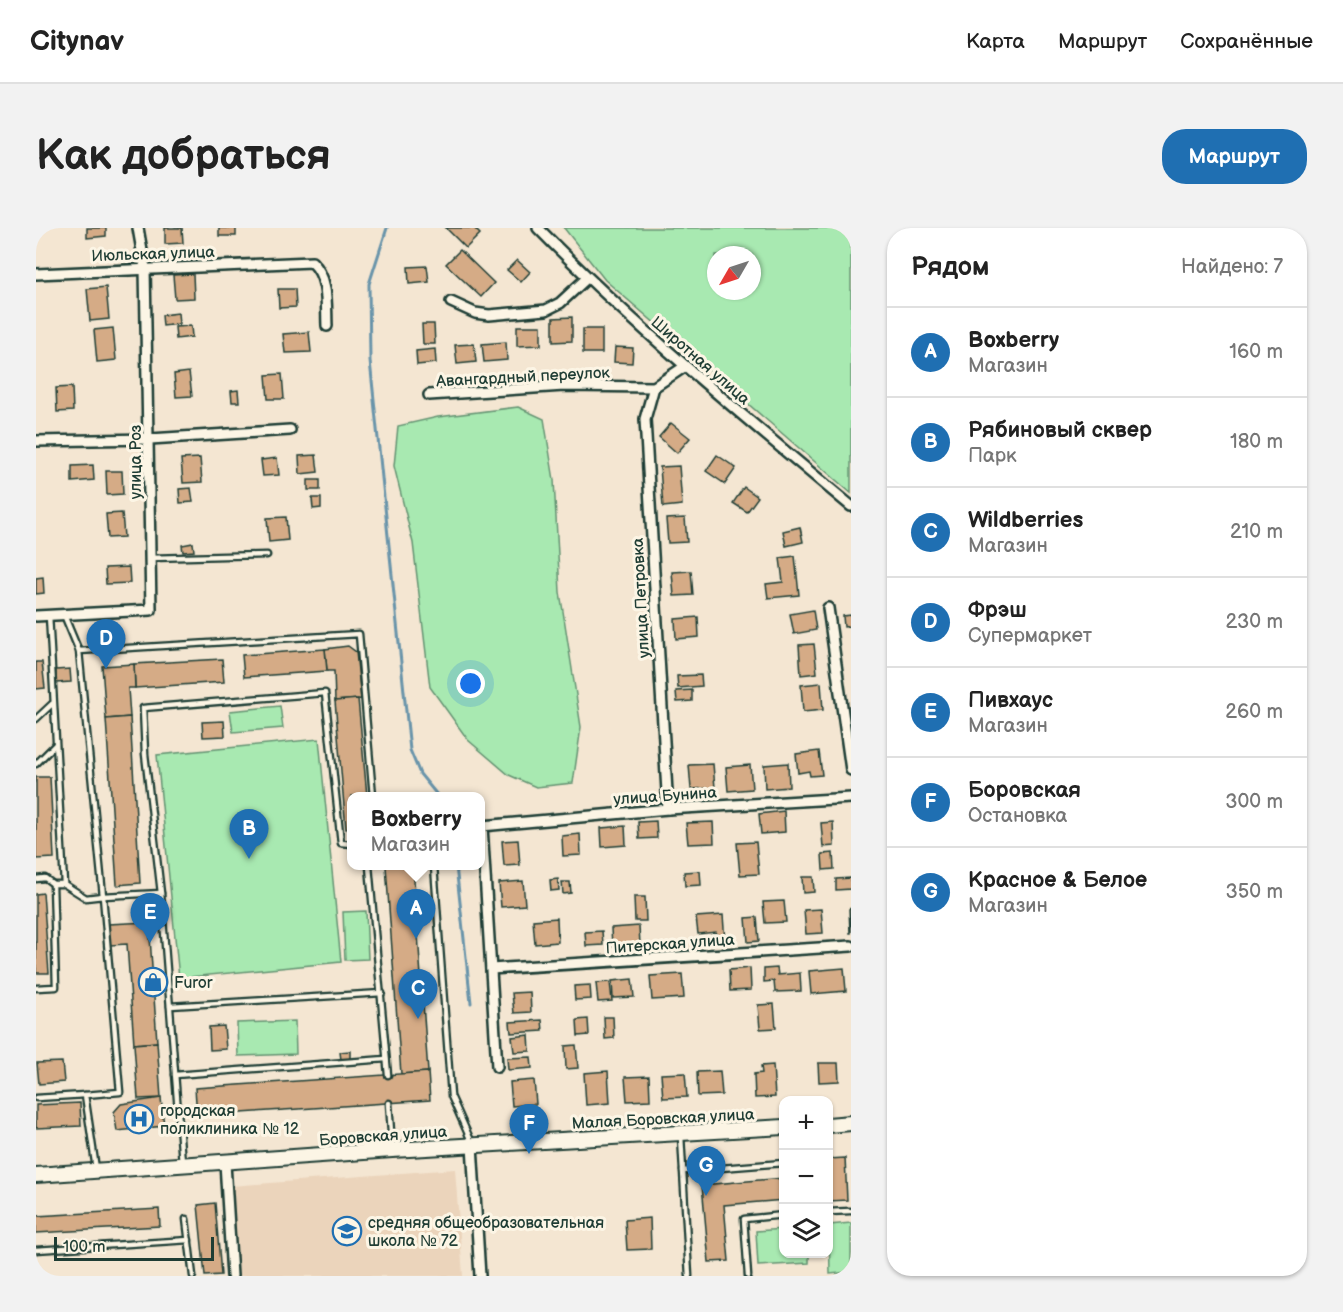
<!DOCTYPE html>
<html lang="ru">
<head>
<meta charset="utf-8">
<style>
	:root { --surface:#fff; --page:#f2f2f2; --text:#222; --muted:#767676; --line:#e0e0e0; --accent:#1f6fb2 }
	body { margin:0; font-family:"Balsamiq Sans",sans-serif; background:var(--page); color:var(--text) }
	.controls { position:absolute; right:18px; bottom:18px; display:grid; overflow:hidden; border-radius:12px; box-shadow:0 2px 4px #0004 }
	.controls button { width:54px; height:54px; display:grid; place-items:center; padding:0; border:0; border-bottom:2px solid var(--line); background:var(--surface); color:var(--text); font:30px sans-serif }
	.compass { position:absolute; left:671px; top:18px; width:54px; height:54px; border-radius:50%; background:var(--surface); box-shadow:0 2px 4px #0004; rotate:231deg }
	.scale { position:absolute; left:18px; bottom:15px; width:160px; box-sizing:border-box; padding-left:6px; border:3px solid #1f3d34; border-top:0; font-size:16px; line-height:21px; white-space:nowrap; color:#1f3d34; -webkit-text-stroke:4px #fcf5e5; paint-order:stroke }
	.you { position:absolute; left:435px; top:456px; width:21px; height:21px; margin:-15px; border:4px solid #fff; border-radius:50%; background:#1a73e8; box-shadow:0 0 0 9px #1a73e833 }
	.badge { display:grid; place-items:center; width:39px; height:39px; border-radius:50%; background:var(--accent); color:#fff; font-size:20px; font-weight:700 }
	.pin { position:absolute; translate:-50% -50px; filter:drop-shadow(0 2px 3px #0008) }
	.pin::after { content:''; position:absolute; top:32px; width:21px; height:18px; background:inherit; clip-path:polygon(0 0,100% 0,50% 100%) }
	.popup { position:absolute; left:311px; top:564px; width:138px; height:78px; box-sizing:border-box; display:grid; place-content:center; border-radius:12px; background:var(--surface); filter:drop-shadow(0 2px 4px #0005); font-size:20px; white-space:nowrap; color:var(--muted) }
	.popup b { font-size:22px; color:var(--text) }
	.popup::after { content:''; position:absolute; left:50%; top:100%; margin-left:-12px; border:12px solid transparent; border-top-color:var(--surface) }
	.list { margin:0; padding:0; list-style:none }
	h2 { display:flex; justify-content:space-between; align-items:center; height:78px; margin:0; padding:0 24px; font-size:26px }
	h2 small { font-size:20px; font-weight:400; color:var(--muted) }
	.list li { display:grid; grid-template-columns:39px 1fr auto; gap:18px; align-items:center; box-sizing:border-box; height:90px; padding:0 24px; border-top:2px solid var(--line) }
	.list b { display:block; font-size:22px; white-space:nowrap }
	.list p { margin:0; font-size:20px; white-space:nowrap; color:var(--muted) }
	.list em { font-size:20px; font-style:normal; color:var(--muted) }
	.icon { flex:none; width:33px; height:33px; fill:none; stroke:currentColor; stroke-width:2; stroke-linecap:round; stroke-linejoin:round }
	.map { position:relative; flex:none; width:815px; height:1048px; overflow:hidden; border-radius:24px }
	header { display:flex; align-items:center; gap:36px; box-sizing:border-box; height:84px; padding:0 30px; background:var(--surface); border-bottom:2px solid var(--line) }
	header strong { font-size:28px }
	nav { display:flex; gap:33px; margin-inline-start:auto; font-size:21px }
	.intro { display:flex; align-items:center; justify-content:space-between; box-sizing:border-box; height:144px; padding:0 36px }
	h1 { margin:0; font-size:42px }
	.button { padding:15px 27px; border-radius:24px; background:var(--accent); color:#fff; font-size:21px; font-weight:700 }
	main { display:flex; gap:36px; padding:0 36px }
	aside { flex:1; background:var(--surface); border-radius:24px; box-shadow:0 2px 4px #0004 }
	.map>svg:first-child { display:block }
</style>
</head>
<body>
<header>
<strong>Citynav</strong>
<nav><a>Карта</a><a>Маршрут</a><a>Сохранённые</a></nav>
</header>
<div class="intro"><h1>Как добраться</h1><a class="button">Маршрут</a></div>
<main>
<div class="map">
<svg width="815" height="1048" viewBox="0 0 815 1048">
	<rect width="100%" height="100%" fill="#f4e6d2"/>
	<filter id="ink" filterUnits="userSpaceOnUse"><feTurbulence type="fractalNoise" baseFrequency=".0167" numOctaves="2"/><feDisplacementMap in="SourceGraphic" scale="12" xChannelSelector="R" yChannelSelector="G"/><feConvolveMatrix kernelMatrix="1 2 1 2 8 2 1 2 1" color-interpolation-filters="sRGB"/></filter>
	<g filter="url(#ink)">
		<path fill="#ebd4bb" d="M419,941L427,1048H202L195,958Z"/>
		<g fill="#a8e9b1" stroke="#649372" stroke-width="1.5" fill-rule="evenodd">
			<path d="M528,0H815V265L569,52ZM680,27H716V63H680Z"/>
			<path d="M482,179L508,191L518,252L524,364L545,499L537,555L500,559L473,547L432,512L394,459L377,315L358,238L362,198L402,189Z"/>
			<path d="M244,478L247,500L197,504L194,483Z"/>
			<path d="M283,511L305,734L143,750L121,527Z"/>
			<path d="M330,683L332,731L309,732L307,684Z"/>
			<path d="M259,793L260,826L202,828L201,795Z"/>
			<path d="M815,995V1044L794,1046L793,997Z"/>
			<path d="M747,1001L748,1026H773V1035L722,1038L720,1003Z"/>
		</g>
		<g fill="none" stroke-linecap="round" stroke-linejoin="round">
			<g stroke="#6994aa" stroke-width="3">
				<path d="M351,0L333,56L334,133L374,522L384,546L402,568"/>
				<path d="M420,638L435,775"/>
			</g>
		</g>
		<g fill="#d5ab86" stroke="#1f3d34" stroke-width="1.5">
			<path d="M51,0H70V8L51,10Z"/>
			<path d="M129,0H146L147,15L129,16Z"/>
			<rect x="183" y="0" width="17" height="8"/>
			<path d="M410,0H438L444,6L430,20Z"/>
			<path d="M424,22L458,55L445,69L410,36Z"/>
			<path d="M481,32L494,44L485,54L471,42Z"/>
			<path d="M391,38L393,54L373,56L372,39Z"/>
			<path d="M157,46L158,70L139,71L137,47Z"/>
			<path d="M70,59L73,91L54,93L51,61Z"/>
			<path d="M242,61H259L260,79L243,80Z"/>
			<path d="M142,85L143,96L127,98L126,87Z"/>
			<path d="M536,89V113L517,114V90Z"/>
			<path d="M386,96H398L399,116H387Z"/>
			<path d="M155,98L156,109L140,111L139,99Z"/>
			<path d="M481,98H505V117L481,118Z"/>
			<path d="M77,100L80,132L61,134L58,102Z"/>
			<rect x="547" y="101" width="19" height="24"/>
			<path d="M273,104L275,124L249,125L247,106Z"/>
			<path d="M470,114L471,132L448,134L446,116Z"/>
			<path d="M438,116L440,134L421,136L419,117Z"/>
			<path d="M579,119L597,120L596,135L578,134Z"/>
			<path d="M399,121L400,135L381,137L380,123Z"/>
			<path d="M153,144L156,168L140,169L138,146Z"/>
			<path d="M246,146L248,171H232L230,147Z"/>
			<path d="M36,159L37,183L21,184L20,160Z"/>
			<path d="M202,162L203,174H196L195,163Z"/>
			<path d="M635,195L654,210L641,225L623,209Z"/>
			<path d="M280,227L282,244L264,246L263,228Z"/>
			<path d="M681,227L700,240L689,256L670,243Z"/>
			<path d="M164,230L166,254L147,255L145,231Z"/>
			<path d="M241,230L243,247L227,248L225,232Z"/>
			<path d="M57,237L58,252L36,254V238Z"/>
			<path d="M643,238L646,277L627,279L624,239Z"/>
			<path d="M70,243H86L87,266L71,267Z"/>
			<rect x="272" y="252" width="12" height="10"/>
			<path d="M708,259L722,269L711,284L697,275Z"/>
			<path d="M155,260L157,274L144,275L143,261Z"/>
			<path d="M276,270H285V280L277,281Z"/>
			<path d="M86,285L88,309L72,310L70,286Z"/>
			<path d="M250,289L252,312L233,314L231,290Z"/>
			<path d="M649,290L651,314L632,315L630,291Z"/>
			<path d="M764,299L767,314L750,318L747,303Z"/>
			<path d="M157,315L158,323L147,324L146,317Z"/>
			<path d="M759,328L763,367L732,370L730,356L747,354L744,330Z"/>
			<path d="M93,339L94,355L70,356L69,340Z"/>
			<path d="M655,343L657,367L638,368L636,344Z"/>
			<path d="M7,349L8,365L0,366V350Z"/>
			<path d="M777,382L780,402L758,406L754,386Z"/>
			<path d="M815,387V398L808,399L807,388Z"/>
			<path d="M662,389L663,409L640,411L639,391Z"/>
			<path d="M778,416L781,445L765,447L763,417Z"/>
			<path d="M312,418L320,424L325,471L299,473L298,443H291L289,421Z"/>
			<path d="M289,421L291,443L208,449L206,427Z"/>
			<path d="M186,431L188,454L99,460L98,436Z"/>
			<path d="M0,434H6L9,460L0,461Z"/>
			<path d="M98,436L99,460H92L94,489L70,491L66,438Z"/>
			<path d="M34,441L35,454L20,455V442Z"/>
			<path d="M665,447L666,458L642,460L641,448Z"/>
			<path d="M785,455L787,482L767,484L765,457Z"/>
			<path d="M656,462V473L641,474L640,463Z"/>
			<path d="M322,471L331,568H316V600L310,601L299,473Z"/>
			<path d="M94,489L104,655L81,657L70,491Z"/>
			<path d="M188,493L189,508L167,509L166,494Z"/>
			<path d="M783,523L786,547L774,548L773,543L762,545L760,526Z"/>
			<path d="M752,535L753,559L729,561L728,537Z"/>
			<path d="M677,536L679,560L655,561L653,537Z"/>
			<path d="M714,537L716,561L692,563L690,539Z"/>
			<path d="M0,549H14L18,630L0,631Z"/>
			<path d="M748,583L749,604L725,606L723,586Z"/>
			<path d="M620,593L621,610L603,611L602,594Z"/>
			<path d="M677,594L678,615L652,616L650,595Z"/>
			<path d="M797,594L798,618L787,619L785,595Z"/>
			<path d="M589,598L590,617L566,619L565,600Z"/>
			<path d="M544,606L545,627L527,628L526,608Z"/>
			<path d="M482,612L484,637L468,638L466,613Z"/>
			<path d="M720,614L723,646L704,647L701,615Z"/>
			<path d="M797,625L798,641L787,642L786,626Z"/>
			<path d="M350,638H377L392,844L365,846Z"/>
			<path d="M664,643L665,657L649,658L648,644Z"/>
			<path d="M766,649H777L778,664L767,665Z"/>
			<path d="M815,650V661L800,662V651Z"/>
			<path d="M522,651L523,662L515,663L514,652Z"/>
			<path d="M487,653L489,677L465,679L463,655Z"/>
			<path d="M526,654H534L535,665L527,666Z"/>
			<path d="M7,665L13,745H0V666Z"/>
			<path d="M598,669H609L610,693H599Z"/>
			<path d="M748,673L750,694L729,695L727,674Z"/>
			<path d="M815,680V705H814L813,681Z"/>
			<path d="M785,681L787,705L770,706L768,682Z"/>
			<path d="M687,687L689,714H681L680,704L662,706L660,689Z"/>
			<path d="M721,689L723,713L712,714L710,690Z"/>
			<path d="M521,690L522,714L499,716L497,692Z"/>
			<path d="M113,694L121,814L98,816L91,716L74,717L72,696Z"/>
			<path d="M603,698L604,717L576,719L575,700Z"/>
			<path d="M566,703L567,717L550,718L549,704Z"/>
			<path d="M714,740L715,762L694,763L693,742Z"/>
			<path d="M741,740L742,747L764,745L765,763L739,764L738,753L728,754V741Z"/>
			<path d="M808,740L810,763L775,766L773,743Z"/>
			<path d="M646,746L648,770L616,772L614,748Z"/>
			<path d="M596,751L598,769L577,770L576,753Z"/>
			<path d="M574,754L576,773L562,774L560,755Z"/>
			<path d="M554,757L555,771L539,772L538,758Z"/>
			<path d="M494,764L495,784L478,785L476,765Z"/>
			<path d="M738,776L740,800L724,801L722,777Z"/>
			<path d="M568,789H577L578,810L569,811Z"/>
			<path d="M552,791L553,807L542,808L541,792Z"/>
			<path d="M506,792L507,803L475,805L474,794Z"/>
			<path d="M188,798L190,821L174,822L173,799Z"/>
			<path d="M493,807L494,823L478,824L476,809Z"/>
			<path d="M121,814L125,870L102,871L98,816Z"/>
			<path d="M540,817L542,840L530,841L529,818Z"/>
			<path d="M314,823V831L305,832L304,824Z"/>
			<path d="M495,829L496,840L472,842L471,830Z"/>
			<path d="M26,834L28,854L3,856L1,835Z"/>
			<path d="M782,835H802L803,853L783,854Z"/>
			<path d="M737,837L739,869L719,870L718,846L726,845L725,838Z"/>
			<path d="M572,843L574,875L550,877L548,845Z"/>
			<path d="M684,843L686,867L662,868L661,844Z"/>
			<path d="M392,844L394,872L161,888L159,860Z"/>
			<path d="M649,845L651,869L627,870L625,846Z"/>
			<path d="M613,848L614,872L591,873L589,849Z"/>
			<path d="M498,852L500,876L476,878L474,854Z"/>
			<path d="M125,870L128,898L81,903L78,884L85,876Z"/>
			<path d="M44,875L45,898L0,900V877Z"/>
			<path d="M809,930L811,972L792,973V931Z"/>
			<path d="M748,950V972L688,977L693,1033L673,1034L666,957Z"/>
			<path d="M179,975L185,1047L169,1048L162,977Z"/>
			<path d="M123,981L124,998L0,1005V988Z"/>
			<path d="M614,990L615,1021L591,1022L589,992Z"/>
		</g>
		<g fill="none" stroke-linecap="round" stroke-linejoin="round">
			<g stroke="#1f3d34" stroke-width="9">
				<g id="lane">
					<path d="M114,330L231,327"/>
					<path d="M13,387L28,656"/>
					<path d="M28,387L43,423"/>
					<path d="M0,491L16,476"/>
					<path d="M0,536L19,517"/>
					<path d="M333,638L352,847"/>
					<path d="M398,638L415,868L436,915"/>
					<path d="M0,651L9,650L17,656H28L50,670L67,668L84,864L49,867L60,941"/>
					<path d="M125,665L67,668L43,423L323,406L337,568"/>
					<path d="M0,760L20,759L17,656"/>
					<path d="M134,778L346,765"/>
					<path d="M139,847L350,831"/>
					<path d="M0,870L49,867"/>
					<path d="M353,875L356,919"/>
					<path d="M645,908L653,1048"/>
					<path d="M146,935L125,665L109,526L107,480L289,465L305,615L316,616"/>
					<path d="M647,943L748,935"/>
					<path d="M792,984L814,983"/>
					<path d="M150,991L157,1048"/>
					<path d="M0,1022L153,1012"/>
					<path d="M712,1048L708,991L748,987"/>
				</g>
			</g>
			<g stroke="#1f3d34" stroke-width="14">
				<g id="street">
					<path d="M502,0C600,100 707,188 815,278"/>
					<path d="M0,46L276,34C293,50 290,77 291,98"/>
					<path d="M415,74L439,85L453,87L510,82L524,75L551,50"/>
					<path d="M618,159L609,191L632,581"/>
					<path d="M393,167L528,158L618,159L648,139"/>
					<path d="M0,213L114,211L254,202"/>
					<path d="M792,380L815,542"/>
					<path d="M0,388L115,382L109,40L102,0"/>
					<path d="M455,741L815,718"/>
					<path d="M461,839L446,598L632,581L815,570"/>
					<path d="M436,917L444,1048"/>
					<path d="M189,935L196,1048"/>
				</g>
			</g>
			<g stroke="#1f3d34" stroke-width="18">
				<g id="secondary">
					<path d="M792,897L815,895"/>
					<path d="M0,947L356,922L748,899"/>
				</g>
			</g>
			<use href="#lane" stroke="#fcf5e5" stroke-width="4.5"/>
			<use href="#street" stroke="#fcf5e5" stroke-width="9"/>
			<use href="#secondary" stroke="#fcf5e5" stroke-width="14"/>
		</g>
	</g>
	<defs>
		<g id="shop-ring" transform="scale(1.5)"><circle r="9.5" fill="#fcf5e5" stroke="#1f6fb2" stroke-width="1.5"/><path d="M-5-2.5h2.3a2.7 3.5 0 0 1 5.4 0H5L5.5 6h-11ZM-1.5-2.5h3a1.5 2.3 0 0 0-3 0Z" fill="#1f6fb2"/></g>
		<g id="hospital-ring" transform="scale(1.5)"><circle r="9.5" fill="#fcf5e5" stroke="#1f6fb2" stroke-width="1.5"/><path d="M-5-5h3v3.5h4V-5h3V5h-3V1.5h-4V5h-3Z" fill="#1f6fb2"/></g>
		<g id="school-ring" transform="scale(1.5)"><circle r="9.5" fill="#fcf5e5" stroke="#1f6fb2" stroke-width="1.5"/><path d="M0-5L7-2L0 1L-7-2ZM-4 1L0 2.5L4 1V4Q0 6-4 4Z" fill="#1f6fb2"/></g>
	</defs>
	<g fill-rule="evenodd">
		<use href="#shop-ring" x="117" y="754"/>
		<use href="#hospital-ring" x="103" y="891"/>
		<use href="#school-ring" x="311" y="1003"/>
	</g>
	<g text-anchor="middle" stroke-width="6" stroke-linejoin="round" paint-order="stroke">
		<g font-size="16" fill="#1f3d34" stroke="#fcf5e5">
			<text transform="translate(117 25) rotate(-2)" y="6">Июльская улица</text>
			<text transform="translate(665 132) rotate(41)" y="6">Широтная улица</text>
			<text transform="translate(487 148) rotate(-3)" y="6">Авангардный переулок</text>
			<text transform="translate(99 234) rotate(-90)" y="6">улица Роз</text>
			<text transform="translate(604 370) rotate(-93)" y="6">улица Петровка</text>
			<text transform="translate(629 567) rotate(-4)" y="6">улица Бунина</text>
			<text transform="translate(634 715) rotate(-4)" y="6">Питерская улица</text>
			<text transform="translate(627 890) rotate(-3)" y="6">Малая Боровская улица</text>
			<text transform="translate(347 907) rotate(-4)" y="6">Боровская улица</text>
		</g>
		<g font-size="16" fill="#1f3d34" stroke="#fcf5e5" text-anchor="start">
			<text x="138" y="760">Furor</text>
			<text x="124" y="888">городская<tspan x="124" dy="18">поликлиника № 12</tspan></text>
			<text x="332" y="1000">средняя общеобразовательная<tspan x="332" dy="18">школа № 72</tspan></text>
		</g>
	</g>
</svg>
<div class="controls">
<button>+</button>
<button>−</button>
<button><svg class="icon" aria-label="layers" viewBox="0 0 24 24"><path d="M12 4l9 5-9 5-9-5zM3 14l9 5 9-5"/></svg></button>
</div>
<svg class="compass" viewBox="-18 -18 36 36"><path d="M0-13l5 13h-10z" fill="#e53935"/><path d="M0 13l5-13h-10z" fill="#767676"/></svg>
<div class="scale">100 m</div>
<div class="you"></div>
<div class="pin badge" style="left:380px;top:711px">A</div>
<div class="popup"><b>Boxberry</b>Магазин</div>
<div class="pin badge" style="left:213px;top:631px">B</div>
<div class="pin badge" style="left:382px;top:791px">C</div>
<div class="pin badge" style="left:70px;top:441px">D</div>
<div class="pin badge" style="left:114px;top:715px">E</div>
<div class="pin badge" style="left:493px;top:926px">F</div>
<div class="pin badge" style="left:670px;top:968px">G</div>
</div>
<aside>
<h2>Рядом<small>Найдено: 7</small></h2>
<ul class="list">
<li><span class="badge">A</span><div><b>Boxberry</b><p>Магазин</p></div><em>160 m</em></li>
<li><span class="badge">B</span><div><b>Рябиновый сквер</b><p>Парк</p></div><em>180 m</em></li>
<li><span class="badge">C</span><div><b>Wildberries</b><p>Магазин</p></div><em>210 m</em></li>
<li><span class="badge">D</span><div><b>Фрэш</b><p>Супермаркет</p></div><em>230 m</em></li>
<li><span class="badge">E</span><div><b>Пивхаус</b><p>Магазин</p></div><em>260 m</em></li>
<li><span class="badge">F</span><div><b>Боровская</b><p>Остановка</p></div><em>300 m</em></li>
<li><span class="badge">G</span><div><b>Красное &amp; Белое</b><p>Магазин</p></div><em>350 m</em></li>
</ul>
</aside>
</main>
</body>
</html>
